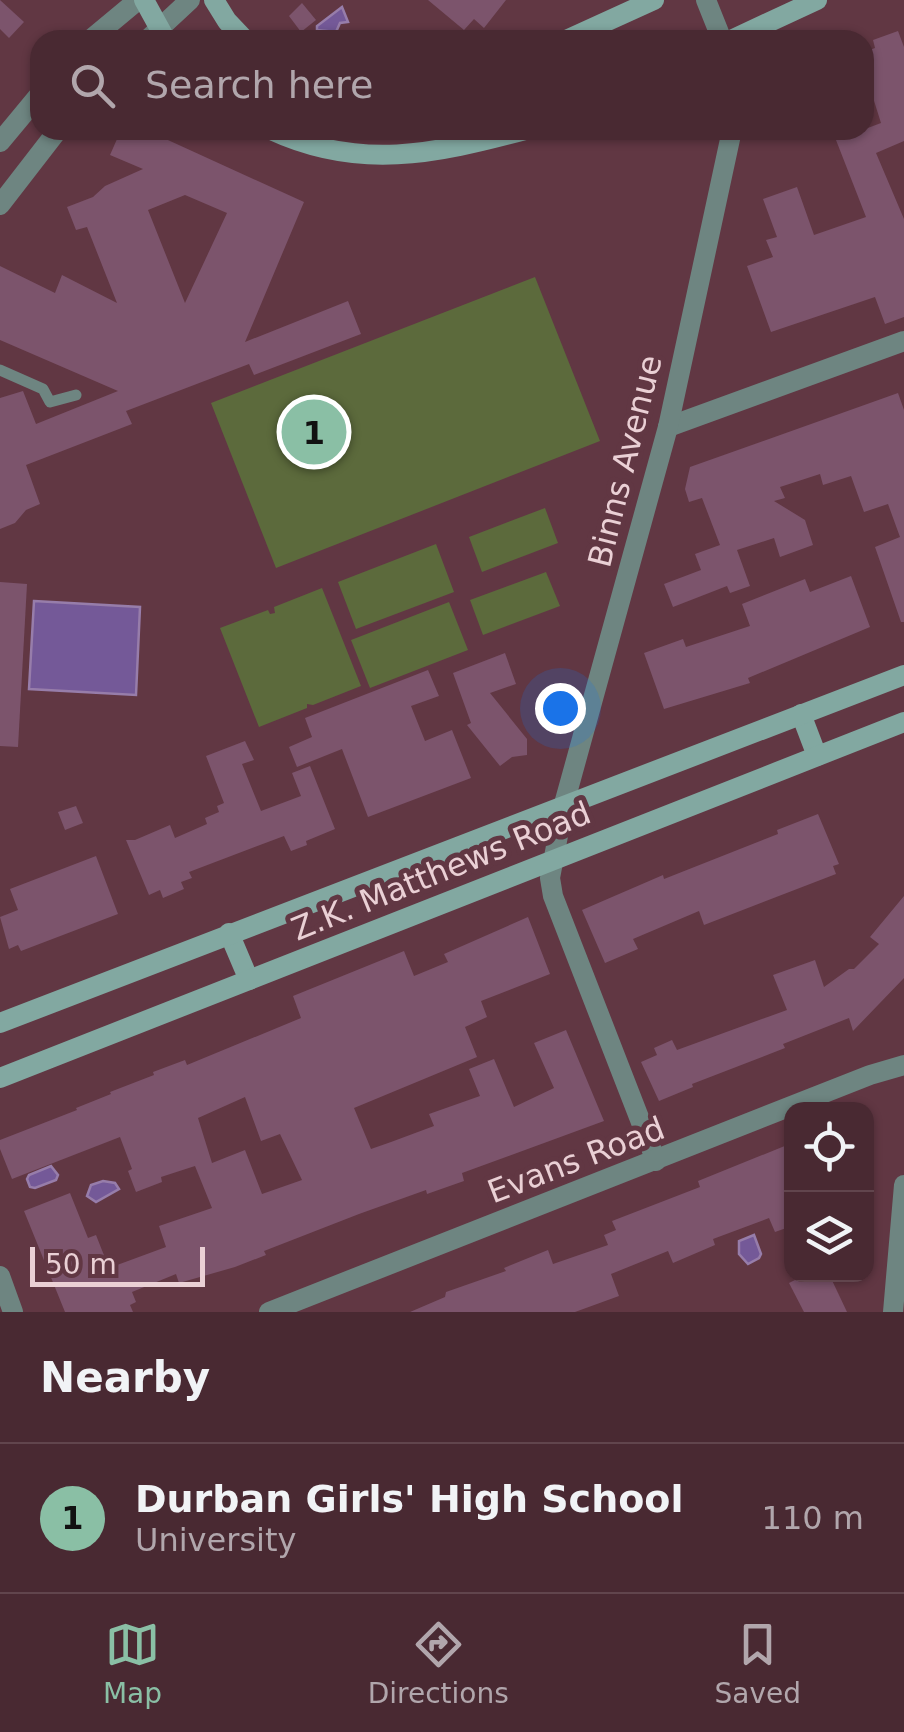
<!DOCTYPE html>
<html lang="en">
<head>
<meta charset="utf-8">
<style>
	:root { --surface:#492932; --page:#53353e; --text:#f1f3f6; --muted:#b1a6ac; --line:#61454d; --accent:#8abfa5 }
	body { margin:0; font-family:"DejaVu Sans",sans-serif; background:var(--page); color:var(--text) }
	.controls { position:absolute; right:30px; bottom:30px; display:grid; overflow:hidden; border-radius:20px; box-shadow:0 2px 8px #0004 }
	.controls button { width:90px; height:90px; display:grid; place-items:center; padding:0; border:0; border-bottom:2px solid var(--line); background:var(--surface); color:var(--text); font:50px sans-serif }
	.scale { position:absolute; left:30px; bottom:25px; width:175px; box-sizing:border-box; padding-left:10px; border:5px solid #ead0d5; border-top:0; font-size:28px; line-height:35px; white-space:nowrap; color:#ead0d5; -webkit-text-stroke:8px #613743; paint-order:stroke }
	.you { position:absolute; left:560px; top:708px; width:35px; height:35px; margin:-25px; border:8px solid #fff; border-radius:50%; background:#1a73e8; box-shadow:0 0 0 15px #1a73e833 }
	.badge { display:grid; place-items:center; width:65px; height:65px; border-radius:50%; background:var(--accent); color:#111; font-size:32px; font-weight:700 }
	.pin { position:absolute; translate:-50% -50%; border:5px solid #fff; box-shadow:0 2px 10px #0006 }
	.list { margin:0; padding:0; list-style:none }
	h2 { display:flex; justify-content:space-between; align-items:center; height:130px; margin:0; padding:0 40px; font-size:42px }
	h2 small { font-size:32px; font-weight:400; color:var(--muted) }
	.list li { display:grid; grid-template-columns:65px 1fr auto; gap:30px; align-items:center; box-sizing:border-box; height:150px; padding:0 40px; border-top:2px solid var(--line) }
	.list b { display:block; font-size:38px; white-space:nowrap }
	.list p { margin:0; font-size:32px; white-space:nowrap; color:var(--muted) }
	.list em { font-size:32px; font-style:normal; color:var(--muted) }
	.icon { flex:none; width:55px; height:55px; fill:none; stroke:currentColor; stroke-width:2; stroke-linecap:round; stroke-linejoin:round }
	.map { position:relative; flex:none; width:904px; height:1312px; overflow:hidden }
	.search { position:absolute; background:var(--surface); box-shadow:0 2px 8px #0004; left:30px; right:30px; top:30px; height:110px; display:flex; align-items:center; gap:25px; box-sizing:border-box; padding:0 35px; border-radius:30px; color:var(--muted); font-size:38px }
	.sheet { height:280px; background:var(--surface) }
	nav { display:flex; justify-content:space-around; align-items:center; box-sizing:border-box; height:140px; border-top:2px solid var(--line); background:var(--surface); font-size:28px; color:var(--muted) }
	nav a { display:grid; justify-items:center; gap:5px }
	nav .on { color:var(--accent) }
	.map>svg:first-child { display:block }
</style>
</head>
<body>
<div class="map">
<svg width="904" height="1312" viewBox="0 0 904 1312">
	<rect width="100%" height="100%" fill="#613743"/>
	<g fill="#5c6a3c">
		<path d="M535,277L600,441L276,568L211,403Z"/>
		<path d="M545,508L558,543L482,572L469,537Z"/>
		<path d="M436,544L454,592L356,629L338,582Z"/>
		<path d="M546,572L560,606L483,635L470,600Z"/>
		<path d="M322,588L361,686L313,705L307,704V708L259,727L220,628L268,610L270,614L275,613L274,607Z"/>
		<path d="M449,602L468,650L370,688L351,640Z"/>
	</g>
	<g fill="#745998" stroke="#977daa" stroke-width="2.5">
		<path d="M342,7L348,22L340,23L336,32L317,30V26Z"/>
		<path d="M34,601L140,607L136,695L29,689Z"/>
		<path d="M51,1166L58,1175L56,1180L35,1188L30,1187L27,1179L29,1175Z"/>
		<path d="M103,1181L115,1183L119,1189L96,1202L87,1196L91,1185Z"/>
		<path d="M754,1235L761,1254L759,1258L748,1264L739,1254V1241Z"/>
	</g>
	<g fill="#7c546c" fill-rule="evenodd">
		<path d="M0,0L24,22L9,38L0,29Z"/>
		<path d="M428,0H506L484,28L474,19L464,30Z"/>
		<path d="M302,3L316,20L301,32L289,16Z"/>
		<path d="M898,31L904,47V141L876,153L904,219V317L885,324L875,297L771,332L747,266L773,257L766,240L777,237L763,199L797,187L814,235L866,217L836,140L881,123L864,69V52L875,48L873,40Z"/>
		<path d="M121,130H146L304,202L245,342L348,301L361,334L254,375L249,364L126,411L132,424L26,465L40,504L26,510L15,523L0,529V398L23,391L36,424L118,391L0,340V266L55,293L62,275L117,303L87,227L76,230L67,207L93,197L105,186L143,169L110,155ZM185,195L227,213L185,303L148,210Z"/>
		<path d="M898,393L904,410V622H901L875,547L900,537L888,504L864,512L851,476L823,485L820,474L780,487L785,498L774,501L805,520L813,545L780,557L774,538L737,550L750,586L730,593L727,586L673,607L664,584L701,570L695,554L720,545L702,498L689,502L685,489L690,467Z"/>
		<path d="M851,576L870,627L748,678L750,683L664,709L644,653L683,639L686,647L750,626L742,604L805,579L810,592Z"/>
		<path d="M0,582L27,584L18,747L0,746Z"/>
		<path d="M505,653L516,684L490,693L527,739V755L512,757L500,766L467,725L471,723L453,673Z"/>
		<path d="M428,670L439,696L411,706L425,741L452,730L471,778L368,817L342,749L297,767L289,747L312,737L305,718Z"/>
		<path d="M245,741L254,760L242,764L261,811L301,796L292,773L310,766L335,829L306,841L307,845L291,851L284,836L189,872L192,878L181,882L184,889L163,898L160,890L149,895L126,840H135L170,825L175,838L207,824L205,818L219,812L217,806L224,803L206,756Z"/>
		<path d="M76,806L83,823L65,830L58,812Z"/>
		<path d="M818,814L839,864L833,866L836,874L704,925L699,911L633,939L638,949L605,963L582,910L663,875L664,879L778,834L777,830Z"/>
		<path d="M96,856L118,914L21,951L18,945L9,949L0,917L18,910L10,889Z"/>
		<path d="M904,896V978L853,1031L849,1018L783,1044L785,1048L692,1084L693,1087L659,1101L641,1062L657,1055L654,1048L672,1040L677,1050L787,1010L773,975L815,960L824,987L849,969H854L879,944L870,937Z"/>
		<path d="M528,917L550,974L481,1001L487,1017L465,1027L477,1057L354,1108L371,1149L391,1142L434,1126L429,1114L480,1096L469,1069L494,1059L514,1107L554,1088L534,1043L566,1030L604,1121L462,1173L464,1181L427,1194L426,1190L359,1214L264,1251L266,1255L235,1267L179,1283L176,1274L132,1292L136,1302L130,1305L133,1312H65L24,1211L70,1193L88,1238L96,1235L109,1268L166,1247L159,1226L212,1208L195,1166L161,1177L162,1182L136,1192L128,1171L132,1169L120,1137L12,1179L0,1149V1140L77,1110L76,1108L111,1094L110,1092L154,1075L153,1072L185,1060L187,1065L301,1018L293,996L404,951L414,976L448,962L444,954ZM245,1097L261,1141L280,1134L302,1180L262,1194L245,1150L212,1163L198,1118Z"/>
		<path d="M792,1143V1226L775,1232L769,1218L713,1239L715,1245L673,1263L668,1251L611,1274L619,1296L575,1312H410L445,1297L446,1292L506,1271L504,1268L548,1250L553,1264L608,1245L604,1235L616,1230L612,1221L700,1187L698,1181Z"/>
		<path d="M807,1274H829L847,1312H804L789,1283Z"/>
	</g>
	<g fill="none" stroke-linecap="round" stroke-linejoin="round">
		<path stroke="#6e8581" stroke-width="11" d="M0,370L43,389L50,402L76,395"/>
		<g stroke="#6e8581" stroke-width="20">
			<path d="M706,0L722,40"/>
			<path d="M90,40L138,0"/>
			<path d="M147,40L190,0"/>
			<path d="M0,142L40,94"/>
			<path d="M0,205L58,130"/>
			<path d="M668,427L904,341"/>
			<path d="M656,1161L553,896L550,878L564,804L668,427L732,130"/>
			<path d="M0,1276L13,1312"/>
			<path d="M269,1312L870,1075L904,1065"/>
			<path d="M893,1312L904,1185"/>
		</g>
		<g stroke="#82a8a1" stroke-width="20">
			<path d="M144,0L166,40"/>
			<path d="M214,0L227,21L245,40"/>
			<path d="M566,40L654,0"/>
			<path d="M731,40L817,0"/>
			<path d="M271,130C359,171 435,154 525,130"/>
			<path d="M801,714L817,756"/>
			<path d="M229,933L249,980"/>
			<path d="M0,1023L904,675"/>
			<path d="M0,1078L904,722"/>
		</g>
	</g>
	<g text-anchor="middle" stroke-width="10" stroke-linejoin="round" paint-order="stroke">
		<g font-size="32" fill="#ead0d5" stroke="#613743">
			<text transform="translate(625 461) rotate(-76)" y="11">Binns Avenue</text>
			<text transform="translate(441 871) rotate(-22)" y="11">Z.K. Matthews Road</text>
			<text transform="translate(576 1160) rotate(-21)" y="11">Evans Road</text>
		</g>
	</g>
</svg>
<div class="controls">
<button><svg class="icon" aria-label="locate" viewBox="0 0 24 24"><circle cx="12" cy="12" r="6"/><path d="M12 2v4M12 18v4M2 12h4M18 12h4"/></svg></button>
<button><svg class="icon" aria-label="layers" viewBox="0 0 24 24"><path d="M12 4l9 5-9 5-9-5zM3 14l9 5 9-5"/></svg></button>
</div>
<div class="scale">50 m</div>
<div class="you"></div>
<div class="pin badge" style="left:314px;top:432px">1</div>
<div class="search"><svg class="icon" aria-label="search" viewBox="0 0 24 24"><circle cx="10" cy="10" r="6"/><path d="M15 15l6 6"/></svg>Search here</div>
</div>
<section class="sheet">
<h2>Nearby<small></small></h2>
<ul class="list">
<li><span class="badge">1</span><div><b>Durban Girls' High School</b><p>University</p></div><em>110 m</em></li>
</ul>
</section>
<nav>
<a class="on"><svg class="icon" aria-label="map" viewBox="0 0 24 24"><path d="M3 6l6-2 6 2 6-2v14l-6 2-6-2-6 2zM9 4v14M15 6v14"/></svg>Map</a>
<a><svg class="icon" aria-label="directions" viewBox="0 0 24 24"><path d="M12 3l9 9-9 9-9-9zM9 14v-3h6M13 9l2 2-2 2"/></svg>Directions</a>
<a><svg class="icon" aria-label="saved" viewBox="0 0 24 24"><path d="M7 4h10v16l-5-4-5 4z"/></svg>Saved</a>
</nav>
</body>
</html>
